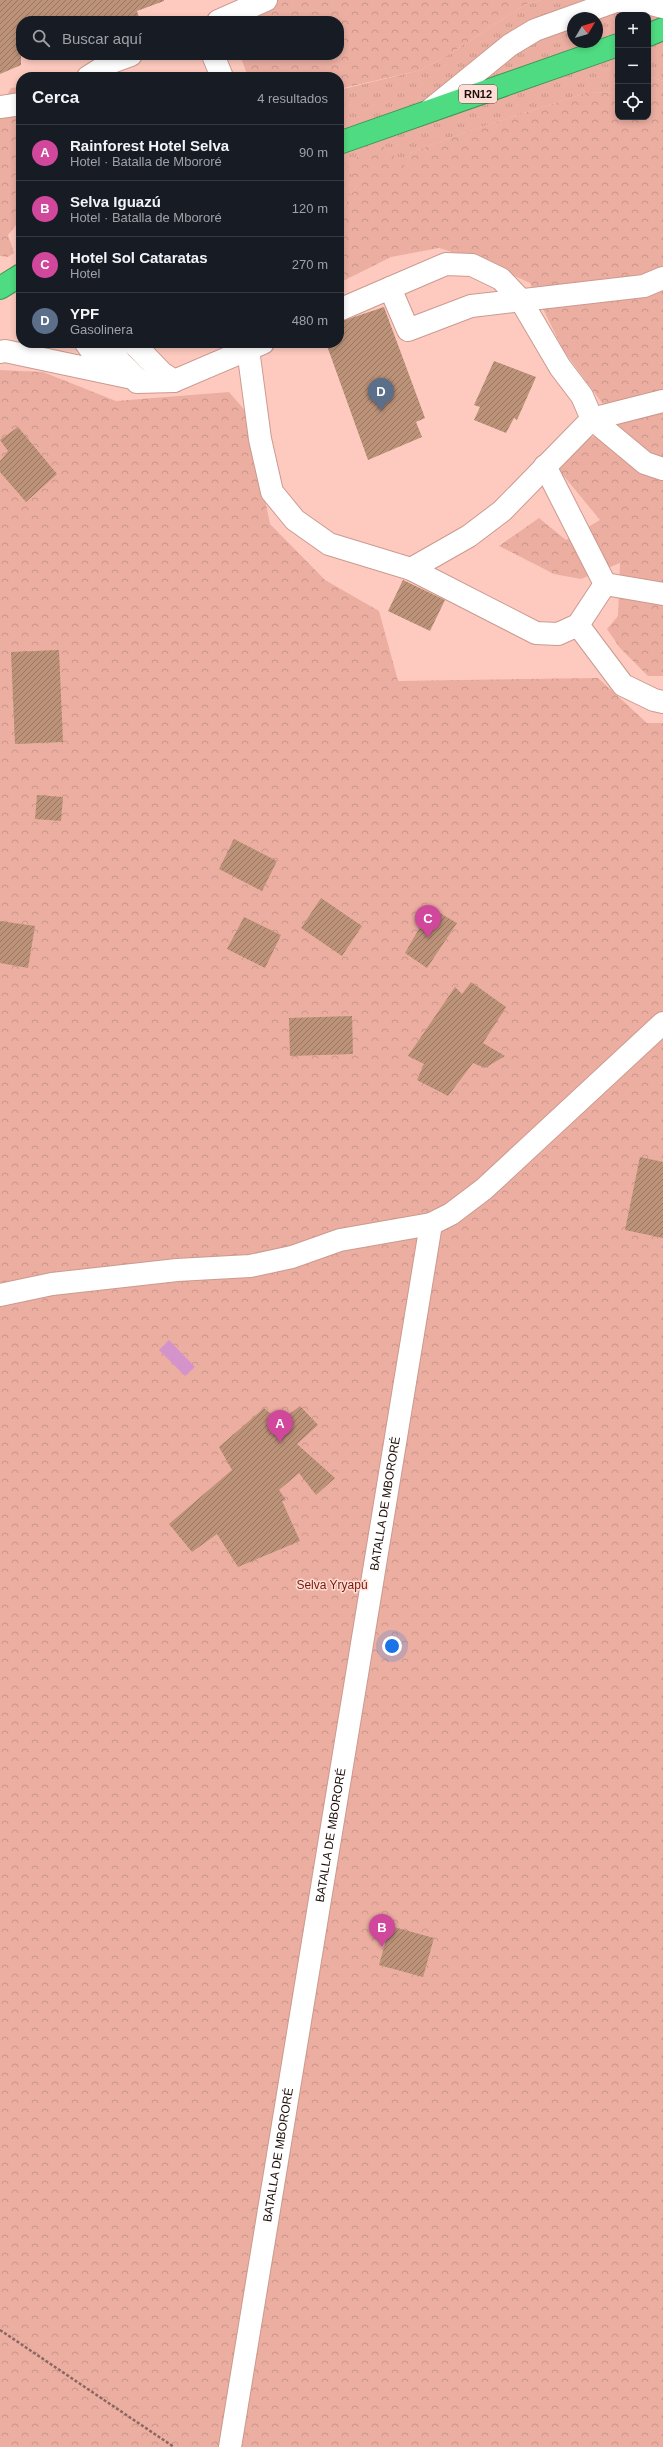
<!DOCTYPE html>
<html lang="es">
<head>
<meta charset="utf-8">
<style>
	:root { --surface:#171b24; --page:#242831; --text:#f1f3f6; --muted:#9ea1a6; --line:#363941; --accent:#357a87 }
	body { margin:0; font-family:Helvetica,sans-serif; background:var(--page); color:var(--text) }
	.controls { position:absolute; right:12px; top:12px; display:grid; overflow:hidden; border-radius:8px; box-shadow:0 2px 6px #0003 }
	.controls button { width:36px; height:36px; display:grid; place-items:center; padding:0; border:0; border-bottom:1px solid var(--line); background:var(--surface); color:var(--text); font:20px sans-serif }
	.compass { position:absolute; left:567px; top:12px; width:36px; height:36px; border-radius:50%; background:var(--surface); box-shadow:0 2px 6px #0003; rotate:52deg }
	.you { position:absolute; left:392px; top:1646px; width:14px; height:14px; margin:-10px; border:3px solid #fff; border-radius:50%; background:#1a73e8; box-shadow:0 0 0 6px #1a73e833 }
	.badge { display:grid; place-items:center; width:26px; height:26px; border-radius:50%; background:var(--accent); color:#fff; font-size:13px; font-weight:700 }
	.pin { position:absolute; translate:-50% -33px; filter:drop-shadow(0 1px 2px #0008) }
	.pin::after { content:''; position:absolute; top:21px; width:14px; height:12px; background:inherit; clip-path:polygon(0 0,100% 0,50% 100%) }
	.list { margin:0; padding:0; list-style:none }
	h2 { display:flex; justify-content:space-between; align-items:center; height:52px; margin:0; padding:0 16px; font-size:17px }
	h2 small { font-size:13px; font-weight:400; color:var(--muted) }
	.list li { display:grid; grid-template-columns:26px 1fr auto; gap:12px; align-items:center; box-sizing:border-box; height:56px; padding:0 16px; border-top:1px solid var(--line) }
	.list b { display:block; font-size:15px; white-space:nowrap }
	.list p { margin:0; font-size:13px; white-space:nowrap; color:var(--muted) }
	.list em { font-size:13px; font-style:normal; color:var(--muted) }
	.icon { flex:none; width:22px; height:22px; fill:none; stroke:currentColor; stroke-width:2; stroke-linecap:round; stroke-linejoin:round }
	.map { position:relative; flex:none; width:663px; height:2447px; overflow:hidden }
	.search { position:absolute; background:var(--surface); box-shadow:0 2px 6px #0003; left:16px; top:16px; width:328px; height:44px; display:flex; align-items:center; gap:10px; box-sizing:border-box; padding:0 14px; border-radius:16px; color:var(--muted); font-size:15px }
	.panel { position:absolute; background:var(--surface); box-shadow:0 2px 6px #0003; left:16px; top:72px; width:328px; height:276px; border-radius:16px }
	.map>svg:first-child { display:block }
</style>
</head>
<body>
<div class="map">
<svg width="663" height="2447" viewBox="0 0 663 2447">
	<defs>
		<pattern id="grass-tufts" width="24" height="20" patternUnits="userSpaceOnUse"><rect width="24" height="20" fill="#ebaea1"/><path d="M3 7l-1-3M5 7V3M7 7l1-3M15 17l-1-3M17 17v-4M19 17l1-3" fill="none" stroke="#c99489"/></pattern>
		<pattern id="forest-crowns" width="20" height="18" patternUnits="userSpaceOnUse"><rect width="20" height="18" fill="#ebaea1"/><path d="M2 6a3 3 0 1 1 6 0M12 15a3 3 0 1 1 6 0" fill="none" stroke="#c99489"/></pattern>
		<pattern id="building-hatch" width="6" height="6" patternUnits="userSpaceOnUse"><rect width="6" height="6" fill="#bc9279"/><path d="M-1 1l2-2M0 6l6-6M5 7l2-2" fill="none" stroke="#987661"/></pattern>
	</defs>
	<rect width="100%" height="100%" fill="#fecabf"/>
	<path fill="url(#grass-tufts)" fill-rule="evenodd" d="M541,0H663V81L648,76V15H618V93L589,92L466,132L410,153L409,170L357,185L344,206L339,209V90L421,70L451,53L524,5ZM573,18H597V42H573Z"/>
	<g fill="url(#forest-crowns)">
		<path d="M262,0H541L524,5L451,53L421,70L339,89V77H248L240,55H339V21H239Z"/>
		<path d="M648,76L663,81V676H648L620,648L607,629L618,616L620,563L581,579L554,574L499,546L539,518L566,540L600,520L558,469L587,438L622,430L564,351L530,283L484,262L439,248L391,257L339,283V209L344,206L357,185L347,165L378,142L408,169L410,153L466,132L589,92L618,93V117H648Z"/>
		<path d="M21,87V214L17,224L8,235L14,253L8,257L0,256V107L11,88Z"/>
		<path d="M0,370L43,372L116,401L229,392L248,414L270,524L325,580L379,611L398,681L598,678L647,723H663V2447H0Z"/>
	</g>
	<path fill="#d593cb" d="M169,1340L195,1367L185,1376L159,1350Z"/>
	<g fill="url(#building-hatch)">
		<path d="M0,0H164V1L137,11L140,21H21V65L0,74Z"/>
		<path d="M384,307L425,418L416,422L422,437L368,460L326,343H339V322Z"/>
		<path d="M494,361L536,377L517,420L514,418L506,433L474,420L480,407L474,405Z"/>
		<path d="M18,427L57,474L26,502L0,472V461L8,451L0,440Z"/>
		<path d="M403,580L445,600L430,631L388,611Z"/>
		<path d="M59,650L63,742L15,744L11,652Z"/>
		<path d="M37,795L63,797L61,821L35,819Z"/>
		<path d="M234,839L277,861L262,891L219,869Z"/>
		<path d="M321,898L362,926L342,956L301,928Z"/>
		<path d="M431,908L457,923L427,968L405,953Z"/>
		<path d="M244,917L281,935L265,968L227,949Z"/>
		<path d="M0,921L35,926L28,968L0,963Z"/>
		<path d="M471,982L506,1007L483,1043L505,1056L485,1068L473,1063L448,1096L417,1080L424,1064L408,1056L455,987L462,994Z"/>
		<path d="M352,1016L353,1054L290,1056L289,1018Z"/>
		<path d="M640,1157L663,1162V1238L625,1230Z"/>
		<path d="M300,1406L318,1425L297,1444L335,1478L316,1495L299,1473L279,1490L286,1500L282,1501L300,1541L238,1567L217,1534L192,1552L169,1524L232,1470L219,1447L264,1408L280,1421Z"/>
		<path d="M390,1926L434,1938L423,1977L379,1965Z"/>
	</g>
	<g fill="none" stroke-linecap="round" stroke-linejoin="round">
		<g stroke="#cb9a8f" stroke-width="24">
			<g id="minor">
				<path d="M218,21L266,0"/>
				<path d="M213,55L222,77"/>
				<path d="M88,77L112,62L131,55"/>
				<path d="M0,107L21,104"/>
				<path d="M430,110L510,45L535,30L616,1H640L663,7"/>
				<path d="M390,288L446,264L472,265L501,279L520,299L560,367L582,396L592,419L502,511L469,536L411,569"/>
				<path d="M339,310L390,288L408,330L471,306L644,286L663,278"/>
				<path d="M86,343L96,357L111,372"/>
				<path d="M107,343L120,362L137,379"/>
				<path d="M133,343L162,373L174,381"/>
				<path d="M248,349L260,439L272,492L295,520L329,544L411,569L536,633L558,634L578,625L623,685L654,700L663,702"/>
				<path d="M0,352L5,351L137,379V382L174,381L263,343"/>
				<path d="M592,419L645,463L663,469"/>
				<path d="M592,419L663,401"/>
				<path d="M545,466L605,584"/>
				<path d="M578,625L605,584L663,594"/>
				<path d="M0,1295L52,1284L177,1270L250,1266L292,1257L340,1240L431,1224L451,1214L484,1189L663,1023"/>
				<path id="s1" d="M230,2447L431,1224"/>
			</g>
		</g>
		<g stroke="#3e9357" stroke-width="24">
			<g id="highway">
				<path d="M648,35L663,29"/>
				<path d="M339,143L618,45"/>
				<path d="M0,288L21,275"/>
			</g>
		</g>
		<path stroke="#8a6861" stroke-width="2.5" stroke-dasharray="3 2" stroke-linecap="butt" d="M0,2330L174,2447"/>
		<use href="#minor" stroke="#fff" stroke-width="22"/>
		<use href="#highway" stroke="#4fdb81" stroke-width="22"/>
	</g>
	<g text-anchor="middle" stroke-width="3" stroke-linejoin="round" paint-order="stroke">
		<rect fill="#fdddd6" stroke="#604b46" stroke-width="1" x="459" y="85" width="38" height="18" rx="3"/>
		<g font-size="11" font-weight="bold" fill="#1d0c08">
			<text x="478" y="98">RN12</text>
		</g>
		<g font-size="12" fill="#1d0c08" stroke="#fdddd6">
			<text dy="4" stroke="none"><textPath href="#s1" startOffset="956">BATALLA DE MBORORÉ</textPath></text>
			<text dy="4" stroke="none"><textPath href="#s1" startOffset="620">BATALLA DE MBORORÉ</textPath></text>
			<text dy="4" stroke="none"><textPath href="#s1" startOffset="296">BATALLA DE MBORORÉ</textPath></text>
		</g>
		<g font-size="12" fill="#7b1606" stroke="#fdddd6">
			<text x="332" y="1589">Selva Yryapú</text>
		</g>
	</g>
</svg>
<div class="controls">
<button>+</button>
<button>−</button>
<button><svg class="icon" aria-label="locate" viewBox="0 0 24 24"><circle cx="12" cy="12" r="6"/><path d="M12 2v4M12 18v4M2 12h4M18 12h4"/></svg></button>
</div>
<svg class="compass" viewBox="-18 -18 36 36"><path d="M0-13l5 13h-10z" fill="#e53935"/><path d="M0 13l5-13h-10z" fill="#9ea1a6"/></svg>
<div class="you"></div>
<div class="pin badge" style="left:280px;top:1443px;background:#d1479c">A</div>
<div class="pin badge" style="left:382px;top:1947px;background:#d1479c">B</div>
<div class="pin badge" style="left:428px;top:938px;background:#d1479c">C</div>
<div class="pin badge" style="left:381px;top:411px;background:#5c6f8a">D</div>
<div class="search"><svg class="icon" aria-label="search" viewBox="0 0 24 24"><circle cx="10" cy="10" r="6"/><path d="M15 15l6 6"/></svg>Buscar aquí</div>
<section class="panel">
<h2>Cerca<small>4 resultados</small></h2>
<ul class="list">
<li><span class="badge" style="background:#d1479c">A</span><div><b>Rainforest Hotel Selva</b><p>Hotel · Batalla de Mbororé</p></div><em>90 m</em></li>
<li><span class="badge" style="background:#d1479c">B</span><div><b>Selva Iguazú</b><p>Hotel · Batalla de Mbororé</p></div><em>120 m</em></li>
<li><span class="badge" style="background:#d1479c">C</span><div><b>Hotel Sol Cataratas</b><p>Hotel</p></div><em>270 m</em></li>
<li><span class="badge" style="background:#5c6f8a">D</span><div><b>YPF</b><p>Gasolinera</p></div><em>480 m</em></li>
</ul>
</section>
</div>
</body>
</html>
